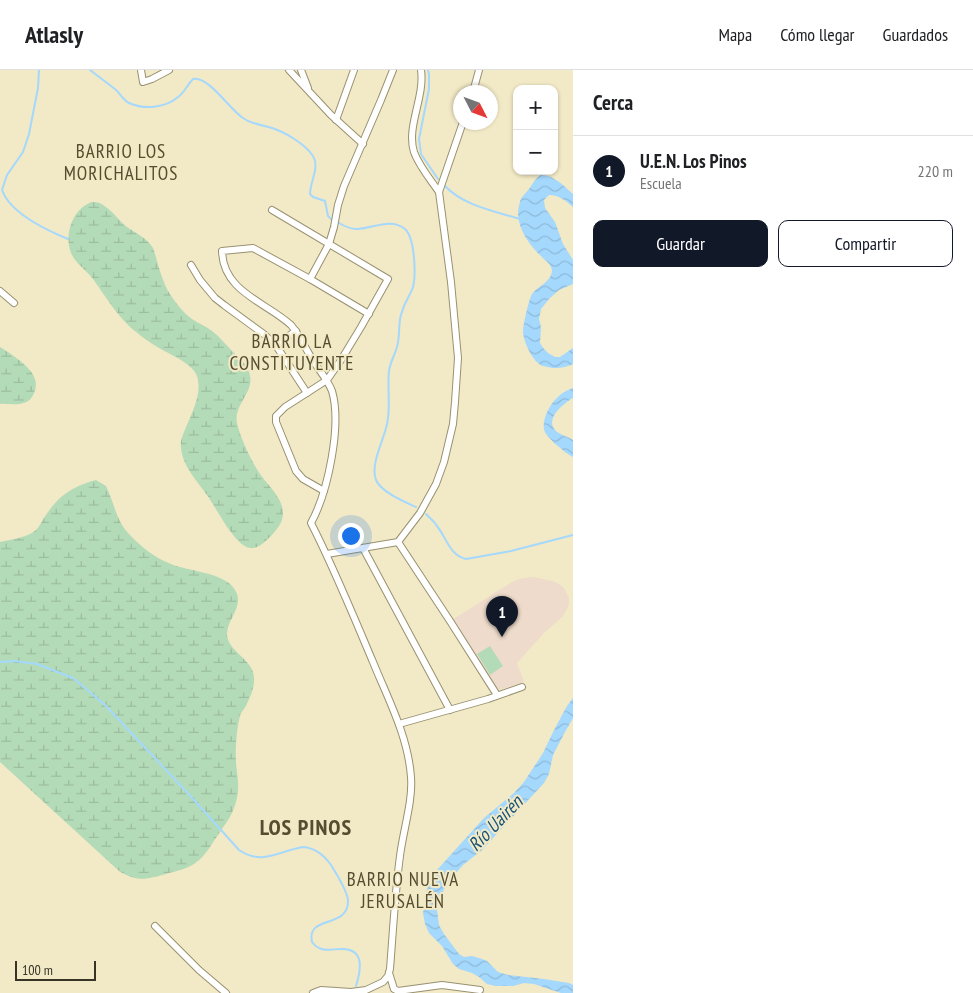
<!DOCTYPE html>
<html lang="es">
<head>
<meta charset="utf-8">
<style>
	:root { --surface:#fff; --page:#f2f2f2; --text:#202124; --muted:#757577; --line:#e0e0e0; --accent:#111827 }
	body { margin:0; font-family:"PT Sans Narrow",sans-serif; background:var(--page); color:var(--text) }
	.controls { position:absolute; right:15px; top:15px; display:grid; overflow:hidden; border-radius:10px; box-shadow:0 1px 4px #0004 }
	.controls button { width:45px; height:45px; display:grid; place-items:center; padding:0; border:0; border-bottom:1px solid var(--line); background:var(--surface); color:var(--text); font:25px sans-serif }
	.compass { position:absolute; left:453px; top:15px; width:45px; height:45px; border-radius:50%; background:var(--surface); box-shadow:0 1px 4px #0004; rotate:132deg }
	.scale { position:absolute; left:15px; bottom:12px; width:81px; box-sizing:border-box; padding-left:5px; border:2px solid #373426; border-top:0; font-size:14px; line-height:18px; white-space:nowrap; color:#373426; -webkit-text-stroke:4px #f2e9c6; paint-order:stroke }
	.you { position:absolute; left:350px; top:465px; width:18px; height:18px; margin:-12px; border:4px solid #fff; border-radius:50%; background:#1a73e8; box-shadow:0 0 0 8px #1a73e833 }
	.badge { display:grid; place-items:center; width:32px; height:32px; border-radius:50%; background:var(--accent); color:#fff; font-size:16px; font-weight:700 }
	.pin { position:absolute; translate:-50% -41px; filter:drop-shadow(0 1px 2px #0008) }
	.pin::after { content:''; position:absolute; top:26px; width:18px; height:15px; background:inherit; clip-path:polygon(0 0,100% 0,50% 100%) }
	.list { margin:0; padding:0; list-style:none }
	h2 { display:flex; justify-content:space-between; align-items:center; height:65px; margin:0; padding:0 20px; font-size:21px }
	h2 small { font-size:16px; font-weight:400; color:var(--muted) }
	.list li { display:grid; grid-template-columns:32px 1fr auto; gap:15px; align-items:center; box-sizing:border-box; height:70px; padding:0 20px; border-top:1px solid var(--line) }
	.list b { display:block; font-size:19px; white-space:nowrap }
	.list p { margin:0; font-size:16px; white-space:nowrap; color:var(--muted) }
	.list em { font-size:16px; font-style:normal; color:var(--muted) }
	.actions { display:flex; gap:10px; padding:15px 20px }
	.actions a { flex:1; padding:11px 0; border:1px solid var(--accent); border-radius:10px; text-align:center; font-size:18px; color:var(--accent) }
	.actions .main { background:var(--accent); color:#fff }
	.map { position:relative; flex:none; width:573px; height:923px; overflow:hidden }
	header { display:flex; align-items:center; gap:30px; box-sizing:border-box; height:70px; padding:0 25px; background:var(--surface); border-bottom:1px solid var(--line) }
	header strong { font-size:24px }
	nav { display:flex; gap:28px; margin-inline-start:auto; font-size:18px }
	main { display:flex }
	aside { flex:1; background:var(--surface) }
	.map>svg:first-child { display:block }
</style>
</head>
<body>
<header>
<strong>Atlasly</strong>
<nav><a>Mapa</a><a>Cómo llegar</a><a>Guardados</a></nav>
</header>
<main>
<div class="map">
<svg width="573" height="923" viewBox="0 0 573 923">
	<defs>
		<pattern id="wetland-marsh" width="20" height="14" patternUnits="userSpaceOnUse" patternTransform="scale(1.25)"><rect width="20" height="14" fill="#b4dbb8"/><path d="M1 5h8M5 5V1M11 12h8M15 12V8" fill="none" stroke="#9bbd9e"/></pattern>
		<pattern id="water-waves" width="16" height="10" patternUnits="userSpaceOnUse" patternTransform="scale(1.25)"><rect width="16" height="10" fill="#a4d8fd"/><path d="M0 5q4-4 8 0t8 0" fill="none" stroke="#8ebad9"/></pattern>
	</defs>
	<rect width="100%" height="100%" fill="#f2e9c6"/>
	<path fill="#eedbcb" d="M533,507L552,511L559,514L564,518L569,528V534L566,541L563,546L544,563L517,593L524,612L499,620L452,550L512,512L519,509Z"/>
	<path fill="#b4dbb8" d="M490,576L503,596L490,605L477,584Z"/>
	<g fill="url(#wetland-marsh)">
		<path d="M92,132C96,132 99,132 103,135C113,141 119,151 127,157C137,164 147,168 153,178C159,195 162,215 174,230C179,237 185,244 192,249C199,254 206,256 212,261C220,267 226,275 233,282C238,287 243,291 246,296C261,320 233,331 237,353C240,367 250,388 258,401C266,414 283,427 283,443C283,453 277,459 271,466C266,471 259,478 252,478C242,479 232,463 227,457C221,447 215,438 209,428C197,410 179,394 181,371C186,353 204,326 197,306C192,292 166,283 154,275C148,271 142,267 136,262C118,248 106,227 93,209C86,200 76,194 71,183C64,165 72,139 92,132Z"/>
		<path d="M0,277C14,286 44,303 34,323C32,328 29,332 23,333C16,336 8,333 0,334Z"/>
		<path d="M96,410L106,416C114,432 116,450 128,463C140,476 155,488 171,494C189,502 230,502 237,524C242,538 227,550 227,564C227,581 253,589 254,607C255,618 250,627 246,636C244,639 241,642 240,646C237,657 235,679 236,691C236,698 238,706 238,713C239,723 236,734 232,743C229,749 224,756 220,762C212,773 206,786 194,794C186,799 177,801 169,803C148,809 138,813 119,801L0,692V472C12,469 28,468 37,459C41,454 44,447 48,442C61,424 74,416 96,410Z"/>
	</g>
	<g fill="url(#water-waves)">
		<path d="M541,105C554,105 564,116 573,124V137C566,131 559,125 549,125L544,130L545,138L555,152L563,174L573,190V214L559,220L549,229L541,239L539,249L541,257L540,273L544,279L548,283L555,287H560L573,278V294C563,299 554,299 543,296C533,293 523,271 523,261C523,255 529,229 532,224C538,216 551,212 552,201C552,194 545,191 541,186C527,173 513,152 520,132C521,127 525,124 529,119C533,114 534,109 541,105Z"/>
		<path d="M573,318V328C564,333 545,348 555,360C559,365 568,366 573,370V387C565,383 561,378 554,373C552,370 548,367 546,364C539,353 550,333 559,326C563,322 568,320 573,318Z"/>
		<path d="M573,628V648L565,662L553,685L549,704L544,713L482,780L463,795L449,811L444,819L437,840L439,855L444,864L459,884L464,887L472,886L482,889L487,891L498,902L508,905L544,909L569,913L573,915V923H561L534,914L524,913L513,916H495L487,914L479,907L472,903L459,899L453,894L442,876L429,863L425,854L423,843L427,819L437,800L484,748L514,723L524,712L543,683L554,660L567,636Z"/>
	</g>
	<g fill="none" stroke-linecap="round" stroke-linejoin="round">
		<g stroke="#a4d8fd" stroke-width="2">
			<path d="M39,0L38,18L29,64L23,82L7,105L2,120C10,143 46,160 68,169"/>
			<path d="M90,0C98,6 107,13 115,19C120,23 123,30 129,33C145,40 165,38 178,27C185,22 187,15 193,9C208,5 230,40 243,48C251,54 262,55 272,58C285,62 305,74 313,86C320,97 310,112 310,124L313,127L325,131L328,146L331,149"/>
			<path d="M428,0L429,4V19L419,69L421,84L438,109"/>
			<path d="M445,116C464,136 494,141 520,149"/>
			<path d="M339,153C344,156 350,159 357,159C371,159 391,147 405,159C415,168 416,205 413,217C410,226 404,233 402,242C398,251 400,262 398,272C397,282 390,291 389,301C387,318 391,337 387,354C384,370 370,394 376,410C381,422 405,432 416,437"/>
			<path d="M426,444C430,448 434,451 437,456C446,467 450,486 466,489L511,481L573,465"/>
			<path d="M0,592L14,591L37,594L73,608L104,634L184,719L239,780C262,796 279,781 303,777C316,778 324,785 331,795C336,803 347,821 348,830C349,860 306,844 312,872C320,883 330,879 342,879C365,879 361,900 356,916"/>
		</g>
		<g stroke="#989170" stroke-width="8">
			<g id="street">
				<path d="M141,0L143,12L152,9L169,0"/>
				<path d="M289,0L331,45L363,74"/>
				<path d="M301,0L308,18"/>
				<path d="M421,0C425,27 406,57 414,82C419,96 430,109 439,122"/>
				<path d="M473,22L479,0"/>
				<path d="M336,50L354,0"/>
				<path d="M272,140L388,209L361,257L341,290L327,310L285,337L276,346V352L296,401L303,409L324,421"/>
				<path d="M191,195L200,210L215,228L224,235L265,265L277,277L307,323"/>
				<path d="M310,209L329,174L334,157L338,135L344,116L381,30L393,0"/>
				<path d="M0,221L14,233"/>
				<path d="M275,275L296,261"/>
				<path d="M398,472L450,551L497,625"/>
				<path d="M363,478L450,640"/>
				<path d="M327,484L398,472L420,443L436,414L444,392L453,354L455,332L458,288L451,212L439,122L463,52"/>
				<path d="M399,654L488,629L522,617"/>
				<path d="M155,856L199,900L226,923"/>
				<path d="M389,903L394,919L398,921L442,915L480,920"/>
				<path d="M313,923L321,920L351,922L366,920L383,912L388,906L390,899C393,861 395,823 400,786C403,761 413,731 411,707C408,666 388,629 373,592C353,545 334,498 311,453C328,422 342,355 332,321C328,311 322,304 316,295C307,282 301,267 291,255C266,232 223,222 222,181L253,178L310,209L369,244"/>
			</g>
		</g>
		<use href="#street" stroke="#fff" stroke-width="6"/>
	</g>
	<g text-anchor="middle" stroke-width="4" stroke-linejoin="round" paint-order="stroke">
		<g font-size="19" letter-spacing="1" fill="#554d2f" stroke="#f2e9c6">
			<text x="121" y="88">BARRIO LOS<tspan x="121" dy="22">MORICHALITOS</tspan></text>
			<text x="292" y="278">BARRIO LA<tspan x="292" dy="22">CONSTITUYENTE</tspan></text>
			<text x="403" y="816">BARRIO NUEVA<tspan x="403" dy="22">JERUSALÉN</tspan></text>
		</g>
		<g font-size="19" font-style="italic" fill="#185377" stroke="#f2e9c6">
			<text transform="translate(495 753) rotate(-46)" y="7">Río Uairén</text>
		</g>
		<g font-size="22" font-weight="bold" letter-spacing="1" fill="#554d2f" stroke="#f2e9c6">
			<text x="306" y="765">LOS PINOS</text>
		</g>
	</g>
</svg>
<div class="controls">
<button>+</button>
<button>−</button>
</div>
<svg class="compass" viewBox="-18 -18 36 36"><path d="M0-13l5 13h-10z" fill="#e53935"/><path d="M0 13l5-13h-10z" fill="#757577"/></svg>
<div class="scale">100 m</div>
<div class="you"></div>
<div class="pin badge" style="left:502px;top:567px">1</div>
</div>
<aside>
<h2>Cerca<small></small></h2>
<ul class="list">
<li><span class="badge">1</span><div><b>U.E.N. Los Pinos</b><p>Escuela</p></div><em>220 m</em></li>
</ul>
<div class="actions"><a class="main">Guardar</a><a>Compartir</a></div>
</aside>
</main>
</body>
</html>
